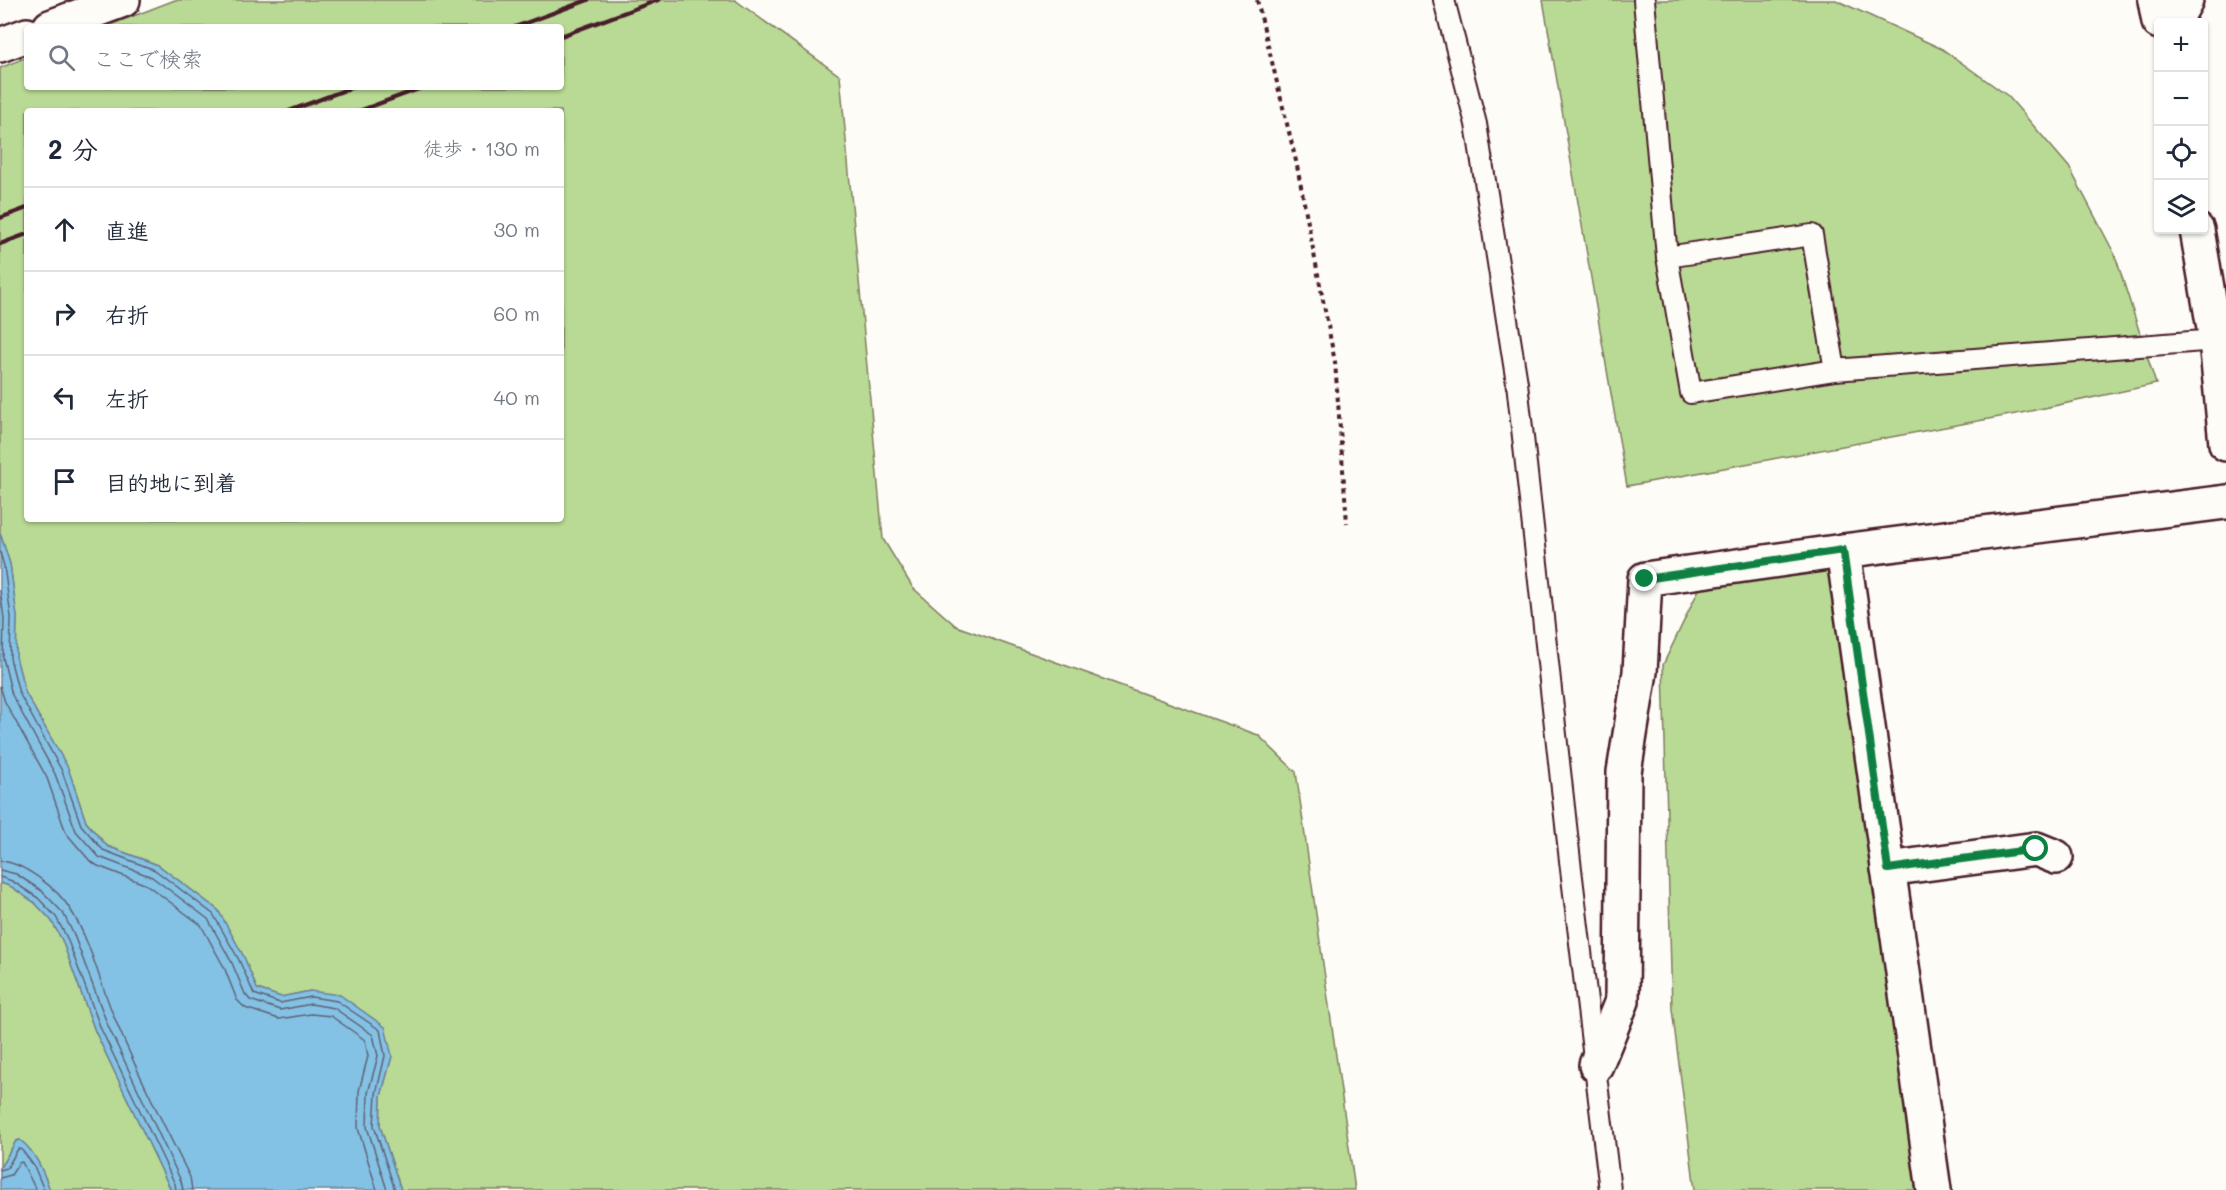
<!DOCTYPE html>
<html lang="ja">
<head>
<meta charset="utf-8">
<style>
	:root { --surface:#fff; --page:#f2f2f3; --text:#1f2937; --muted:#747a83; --line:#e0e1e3 }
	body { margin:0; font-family:Mali,"Klee One",sans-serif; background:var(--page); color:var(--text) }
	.controls { position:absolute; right:18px; top:18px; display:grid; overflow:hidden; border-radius:6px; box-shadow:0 2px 4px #0004 }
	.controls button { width:54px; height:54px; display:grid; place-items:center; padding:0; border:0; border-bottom:2px solid var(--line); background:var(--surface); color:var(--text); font:30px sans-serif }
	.stop { position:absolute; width:18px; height:18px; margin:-14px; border:4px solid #0b8043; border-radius:50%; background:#fff }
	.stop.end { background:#0b8043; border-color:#fff; box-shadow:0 2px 6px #0008 }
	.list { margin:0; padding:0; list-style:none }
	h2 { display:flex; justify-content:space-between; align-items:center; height:78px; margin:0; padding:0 24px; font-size:26px }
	h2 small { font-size:20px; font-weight:400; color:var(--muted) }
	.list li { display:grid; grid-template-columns:39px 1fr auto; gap:18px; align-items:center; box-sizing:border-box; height:84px; padding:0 24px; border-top:2px solid var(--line) }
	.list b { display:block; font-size:22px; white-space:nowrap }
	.list em { font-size:20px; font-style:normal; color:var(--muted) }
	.icon { flex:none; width:33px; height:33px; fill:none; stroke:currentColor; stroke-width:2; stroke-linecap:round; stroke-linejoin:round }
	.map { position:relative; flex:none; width:2226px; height:1190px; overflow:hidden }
	.search { position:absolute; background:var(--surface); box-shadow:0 2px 4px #0004; left:24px; top:24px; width:540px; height:66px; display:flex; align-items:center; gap:15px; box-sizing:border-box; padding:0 21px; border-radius:6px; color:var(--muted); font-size:22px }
	.panel { position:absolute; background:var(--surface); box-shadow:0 2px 4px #0004; left:24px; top:108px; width:540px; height:414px; border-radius:6px }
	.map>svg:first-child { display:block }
</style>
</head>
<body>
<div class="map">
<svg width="2226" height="1190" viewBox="0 0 2226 1190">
	<rect width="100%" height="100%" fill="#fdfcf7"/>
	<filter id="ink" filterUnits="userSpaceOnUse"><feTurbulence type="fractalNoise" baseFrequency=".0167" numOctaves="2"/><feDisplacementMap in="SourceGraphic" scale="12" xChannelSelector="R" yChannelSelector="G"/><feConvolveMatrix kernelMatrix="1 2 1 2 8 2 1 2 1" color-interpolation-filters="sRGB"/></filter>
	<g filter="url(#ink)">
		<g fill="#b8da94" stroke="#817c60" stroke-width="1.5" fill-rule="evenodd">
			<path d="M175,0H735L840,76L883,539L913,588L956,626L1258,735L1296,772L1355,1190H401L380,1126L381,1096L392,1056L310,991L281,997L257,989L244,957L218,910L158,865L107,846L86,822L68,768L25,692L16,657L17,617L10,564L0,533V68L27,57V87H561V27H105ZM27,111H561V519H27Z"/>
			<path d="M1543,0H1836L1942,49L2008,96L2069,167L2115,255L2156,384L2021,413L1627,486Z"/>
			<path d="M1834,562L1922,1190H1695L1672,1009L1663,665L1702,583Z"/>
			<path d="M0,883L10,886L35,903L51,920L62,940L95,1031L171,1190H50C43,1172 36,1152 20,1140L16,1141L0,1168Z"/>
		</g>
		<g fill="#83c2e4" stroke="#6c819a" stroke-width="1.5">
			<path d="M0,533L10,564L17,617L16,657L25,692L68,768L86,822L107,846L158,865L218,910L244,957L257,989L281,997L310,991L340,995L385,1027L392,1056L381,1096L380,1126L401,1190H171L95,1031L62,940L51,920L35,903L10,886L0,883Z"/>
			<path d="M20,1140C36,1152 43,1172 50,1190H0V1168L16,1141Z"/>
		</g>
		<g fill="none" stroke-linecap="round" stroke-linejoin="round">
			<g stroke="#616075" stroke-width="1.5">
				<path d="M0,552L4,566L11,617L10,658L19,693L62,771L81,825L103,850L155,870L213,914L239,960L254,994L280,1003L311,997L337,1001L380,1030L385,1056L376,1094L374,1126L395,1190"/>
				<path d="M0,590L4,618L3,658L12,695L55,774L76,831L99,857L152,877L208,919L232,963L245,994L250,1000L280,1010L311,1004L334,1008L373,1035L378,1056L368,1093L367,1127L387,1190"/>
				<path d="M0,686L5,702L47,778L66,833L90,861L98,866L147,885L201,925L224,967L237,1000L245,1008L279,1019L311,1014L331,1016L365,1040L368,1056L359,1091L358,1128L377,1190"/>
				<path d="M0,861C23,862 58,889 70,909C91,941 100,984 115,1019C137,1073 164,1125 190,1177L192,1190"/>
				<path d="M0,870L16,874L42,891L63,913L74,935L108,1026L181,1181L183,1190"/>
				<path d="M0,877L12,881L38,898L56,917L67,938L101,1029L175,1184L176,1190"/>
				<path d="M0,1170L7,1168L18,1149H21L34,1166L44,1190"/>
				<path d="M0,1178L11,1175L19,1163L22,1162L36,1190"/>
			</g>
			<g stroke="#4a1f2b" stroke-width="24">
				<g id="service">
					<path d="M1444,0L1476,124L1517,383L1570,861L1610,1190"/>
					<path d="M1644,0L1667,257L1691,393L1835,370L2216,340"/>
					<path d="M1667,257L1812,235L1835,370"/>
				</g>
			</g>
			<g stroke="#4a1f2b" stroke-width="38">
				<g id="minor">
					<path d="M2155,0L2159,22"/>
					<path d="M2174,22L2186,0"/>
					<path d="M2197,230L2216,340L2226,444"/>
					<path d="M1843,551L1934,1190"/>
					<path d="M1888,869L2036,849L2056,857"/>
					<path d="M1596,1065L1622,1001L1624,772L1640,672L1645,579L1843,551L2226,502"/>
				</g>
			</g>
			<g stroke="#4a1f2b" stroke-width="38">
				<g id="motorway">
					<path d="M50,27L123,0"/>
					<path d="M0,45L27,35"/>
				</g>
			</g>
			<path stroke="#4a1f2b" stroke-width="4" stroke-dasharray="4.5 4.5" stroke-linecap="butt" d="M1257,0L1296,161L1335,362L1347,523"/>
			<use href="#service" stroke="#fdfcf7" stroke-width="20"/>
			<use href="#minor" stroke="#fdfcf7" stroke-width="33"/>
			<use href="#motorway" stroke="#fdfcf7" stroke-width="33"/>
			<g stroke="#4a1f2b" stroke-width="4.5">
				<path d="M515,27L588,0"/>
				<path d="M561,36L658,0"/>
				<path d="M289,111L353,87"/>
				<path d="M359,111L424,87"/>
				<path d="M0,218L27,208"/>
				<path d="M0,244L27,234"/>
			</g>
		</g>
	</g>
	<g fill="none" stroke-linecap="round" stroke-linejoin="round" filter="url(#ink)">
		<path stroke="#0b8043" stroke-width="8" d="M1645,579L1843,550L1888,869L2036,849"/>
	</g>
</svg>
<div class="controls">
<button>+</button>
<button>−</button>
<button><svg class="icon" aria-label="locate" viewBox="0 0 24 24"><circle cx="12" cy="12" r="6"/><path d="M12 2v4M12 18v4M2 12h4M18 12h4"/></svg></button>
<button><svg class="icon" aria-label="layers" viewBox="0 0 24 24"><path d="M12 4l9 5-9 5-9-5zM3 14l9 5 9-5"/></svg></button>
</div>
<div class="stop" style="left:2036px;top:849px"></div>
<div class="stop end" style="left:1645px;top:579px"></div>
<div class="search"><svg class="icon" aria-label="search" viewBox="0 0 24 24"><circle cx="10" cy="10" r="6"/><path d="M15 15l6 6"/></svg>ここで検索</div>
<section class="panel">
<h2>2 分<small>徒歩 · 130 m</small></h2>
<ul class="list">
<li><svg class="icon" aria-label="ahead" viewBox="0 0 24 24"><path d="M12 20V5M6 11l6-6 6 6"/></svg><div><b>直進</b></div><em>30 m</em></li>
<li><svg class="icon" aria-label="right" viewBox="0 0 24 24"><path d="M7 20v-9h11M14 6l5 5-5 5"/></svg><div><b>右折</b></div><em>60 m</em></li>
<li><svg class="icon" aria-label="left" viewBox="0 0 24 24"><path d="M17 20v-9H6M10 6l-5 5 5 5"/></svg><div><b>左折</b></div><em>40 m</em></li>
<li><svg class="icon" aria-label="arrive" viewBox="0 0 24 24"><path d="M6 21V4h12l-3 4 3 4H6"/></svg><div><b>目的地に到着</b></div></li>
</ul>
</section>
</div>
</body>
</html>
